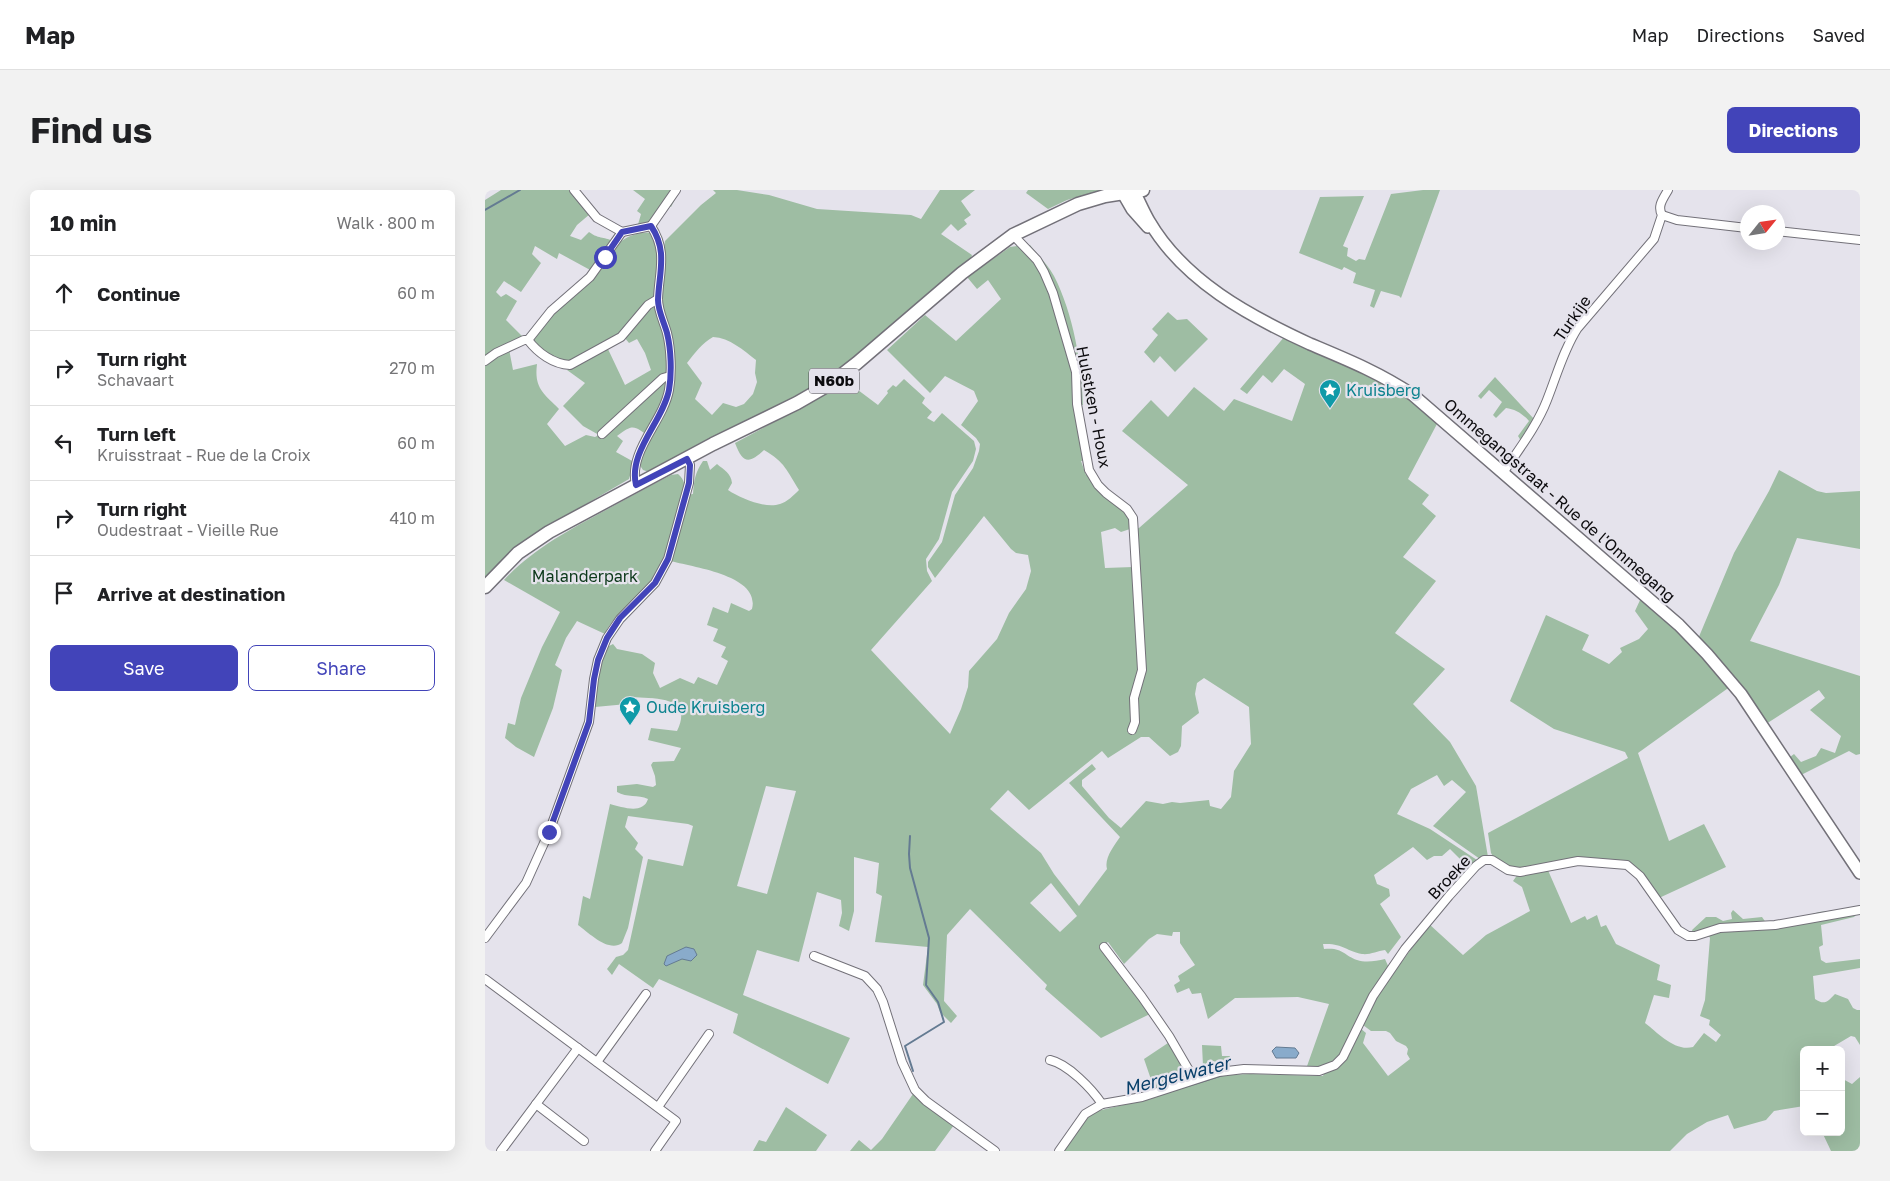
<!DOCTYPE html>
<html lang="en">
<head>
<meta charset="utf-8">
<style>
	:root { --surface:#fff; --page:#f2f2f2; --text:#202124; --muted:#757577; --line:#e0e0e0; --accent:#4244b9 }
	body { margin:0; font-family:"Golos Text",sans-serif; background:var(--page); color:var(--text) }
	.controls { position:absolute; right:15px; bottom:15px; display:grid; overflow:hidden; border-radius:8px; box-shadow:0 5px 20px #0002 }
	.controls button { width:45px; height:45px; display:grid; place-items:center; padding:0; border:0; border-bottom:1px solid var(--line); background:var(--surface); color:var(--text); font:25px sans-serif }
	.compass { position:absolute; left:1255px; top:15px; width:45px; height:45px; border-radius:50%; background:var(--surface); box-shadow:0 5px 20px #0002; rotate:60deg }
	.stop { position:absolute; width:15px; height:15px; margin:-11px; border:4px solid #4244b9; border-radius:50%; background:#fff }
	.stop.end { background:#4244b9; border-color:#fff; box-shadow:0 1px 5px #0008 }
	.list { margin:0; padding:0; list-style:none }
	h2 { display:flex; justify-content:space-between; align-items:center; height:65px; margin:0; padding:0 20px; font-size:21px }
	h2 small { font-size:16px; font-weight:400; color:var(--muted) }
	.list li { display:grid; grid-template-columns:32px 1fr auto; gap:15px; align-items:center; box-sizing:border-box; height:75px; padding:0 20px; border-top:1px solid var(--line) }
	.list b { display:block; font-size:19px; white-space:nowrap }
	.list p { margin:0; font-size:16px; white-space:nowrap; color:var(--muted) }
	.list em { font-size:16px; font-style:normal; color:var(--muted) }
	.actions { display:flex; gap:10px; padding:15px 20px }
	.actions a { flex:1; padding:11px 0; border:1px solid var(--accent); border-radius:8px; text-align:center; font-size:18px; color:var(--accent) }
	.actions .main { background:var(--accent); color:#fff }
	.icon { flex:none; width:28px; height:28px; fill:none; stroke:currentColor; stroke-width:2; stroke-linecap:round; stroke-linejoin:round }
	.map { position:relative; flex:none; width:1375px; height:961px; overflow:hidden; border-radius:8px }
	header { display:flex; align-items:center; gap:30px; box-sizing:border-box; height:70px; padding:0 25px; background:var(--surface); border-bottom:1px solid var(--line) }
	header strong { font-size:24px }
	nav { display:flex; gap:28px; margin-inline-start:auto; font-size:18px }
	.intro { display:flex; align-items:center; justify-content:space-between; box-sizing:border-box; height:120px; padding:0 30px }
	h1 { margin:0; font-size:35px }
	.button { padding:12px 22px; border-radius:8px; background:var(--accent); color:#fff; font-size:18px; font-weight:700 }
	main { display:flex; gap:30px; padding:0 30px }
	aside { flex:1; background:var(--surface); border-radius:8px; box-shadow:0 5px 20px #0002 }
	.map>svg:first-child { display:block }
</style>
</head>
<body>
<header>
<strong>Map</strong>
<nav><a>Map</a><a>Directions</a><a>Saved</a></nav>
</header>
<div class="intro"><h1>Find us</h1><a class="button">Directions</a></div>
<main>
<aside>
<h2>10 min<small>Walk · 800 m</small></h2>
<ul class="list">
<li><svg class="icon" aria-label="ahead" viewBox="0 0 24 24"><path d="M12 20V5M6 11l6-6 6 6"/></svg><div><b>Continue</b></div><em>60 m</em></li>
<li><svg class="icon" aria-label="right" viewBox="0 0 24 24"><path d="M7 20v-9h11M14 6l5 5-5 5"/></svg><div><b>Turn right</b><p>Schavaart</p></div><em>270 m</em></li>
<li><svg class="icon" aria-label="left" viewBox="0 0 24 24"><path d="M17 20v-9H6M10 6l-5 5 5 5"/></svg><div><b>Turn left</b><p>Kruisstraat - Rue de la Croix</p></div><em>60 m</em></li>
<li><svg class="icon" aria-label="right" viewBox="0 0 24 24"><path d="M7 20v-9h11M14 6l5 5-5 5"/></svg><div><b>Turn right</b><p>Oudestraat - Vieille Rue</p></div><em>410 m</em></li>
<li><svg class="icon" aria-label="arrive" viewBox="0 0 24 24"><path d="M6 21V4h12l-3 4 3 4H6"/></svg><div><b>Arrive at destination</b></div></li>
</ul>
<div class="actions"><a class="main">Save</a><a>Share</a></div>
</aside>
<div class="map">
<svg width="1375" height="961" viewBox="0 0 1375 961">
	<rect width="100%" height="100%" fill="#e5e3ec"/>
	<g fill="#9ebda3" fill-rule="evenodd">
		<path d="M16,0H86L105,24L92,35L85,46L96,50L104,42C115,50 120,46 129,52L107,81L74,63L72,69L50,56L47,64L56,73L36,102L19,91L11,102L16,107L21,104L32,111L21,130L38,147L0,169V10Z"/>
		<path d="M148,0H195L186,17L181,14L165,34L152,38L156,24L152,21L160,9Z"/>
		<path d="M228,0H252L284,5L332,19L426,25L436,29L455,0H490L476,11L486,25L479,30L482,34L473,41L466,34L456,44L487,65L486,68L357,178C296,218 229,248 164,282L158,280L154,274L166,248C149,236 149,233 132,246L138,251L131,262L149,272L144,289L43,348L22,365L0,387V173L24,159L28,180L52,174C49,198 58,203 74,219L62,234L80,256L101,245L110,247L114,245L98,236L78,216L100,193L82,180L122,157L140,195L166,180L160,163L152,149L144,153L139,147L145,142L143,137L137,143L84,173L68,169L48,152L49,149C64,121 94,103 115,80C123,71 128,56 138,50C145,45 159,41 167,43L174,62L179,57L180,51L216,15L231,3ZM228,147C245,148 258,160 271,170L270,183L272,192L268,204L259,214L251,217L238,213L227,225L210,209L217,193L202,173C210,163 217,153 228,147Z"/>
		<path d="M543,0H616L582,10L563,19L541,3Z"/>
		<path d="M938,0H955L916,108L914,106L896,101L889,118L885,116L890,100L868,93L871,83L859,77L857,80L814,63L835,7L879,6L858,56L863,58L862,66L871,71L874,69L880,70L906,4Z"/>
		<path d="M545,55C553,65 563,75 569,86C588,123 597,174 598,215H595L571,105L541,56Z"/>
		<path d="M532,56L544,65L563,95L589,181L600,271H596L601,285H603L642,322L649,339L654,338L703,295L637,241L666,210L683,227L709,197L739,221L749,209L807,231L820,194L799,179L787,193L778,185L762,204L755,199L800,146L890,187L918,203L953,232L923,289L944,305L937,314L951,326L918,367L951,391L910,443L960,479L928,514L965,552L991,596L1003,667L995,669L948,636L981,602L967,590L959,596L952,585L926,599L912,624L945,639L992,670L974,691L971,688L982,676L965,659L957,666H949L942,670L928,657L889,685L892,694L904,699L905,706L895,714L916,747L903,764L900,760C892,761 885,765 877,764C861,761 858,753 838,754L839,759C858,757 858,765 872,770C881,773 891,771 900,769L904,778L853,868L845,875L821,879L844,814L813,807L750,808L723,829L716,803L707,804L704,798L692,803L689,795L695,791L693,786L710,775L695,753V742H688L687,746L672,744L664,749L639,774L623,752L617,756L667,823L616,848L560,799L562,795L485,719L462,745L459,811L472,826L466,833L455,822L452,814L438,795L443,757L390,752L397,706L391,703L394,673L369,667V721L364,741L354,736L357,723L356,710L332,702L314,772L272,760L258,805L365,848L343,894L248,843L253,824L174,789L168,798L134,774L127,785L122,779L131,767L138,765L143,760L163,669L198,676L208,636L203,634L143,626L140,637L153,653L150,659L158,667L143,738L137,753C124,763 104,743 93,735L98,706L105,709L125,614C137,617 158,625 163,609C153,604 142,608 132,602V596L152,594L168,597L171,595L170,586L166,575L168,572L189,571L196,558L163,550L166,538L192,541C210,504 166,509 143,507L142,514L110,517C104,502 116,472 122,457L128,454L132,459L157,464L170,473L168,483L175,498L195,488L209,494L213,487L232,495L243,471L236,467L241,457L228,451L233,439L222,435L228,417L243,423L246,413L264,421L267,419C276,384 204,377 182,370C171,385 160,399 147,412C138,423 125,430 120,444L92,431L81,448L70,475L77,480L68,518L49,567L31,557L20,548L23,533L30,535L36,508L57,457L75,422L19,390C48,359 84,340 121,320C143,308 164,296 186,285L193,284C200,290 200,296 201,305L208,304C209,290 210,283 218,271H222L225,280L232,274C239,280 246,283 247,293L243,300C255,308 280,319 295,314C302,312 309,305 314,300C302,281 300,272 279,260C264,274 258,274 250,253L358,195L364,198L369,197L393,215L403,203L402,201L408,195L411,197L419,189L440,208L437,213L447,222L442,228L449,232L457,223L489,251L491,259L488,271L467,302L454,349L441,369L442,381L447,391L386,460L465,544L476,519L483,497L484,481L512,449L524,423L541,399L546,381L543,365L531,363L526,359L499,326L450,388L443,377V372L457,352L470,305L488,278L494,261L495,254L491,248L476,235L493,211L489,201L460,186L445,203L402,160L440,125L471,151L516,109L503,90L492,99L482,87L525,57ZM630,338L636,342L645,339L648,377L620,378L616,342ZM719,488L764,517L766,554L749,581L746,607L736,619L725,616L724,610L695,613L687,612L678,614L661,611L636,638L624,628L597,596V590L611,579L607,574L584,593L635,647C629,656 619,668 622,679L594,716L569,684L556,663L505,619L523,600L544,620L617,561L623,568L656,547H664L685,566L693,562L696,556L697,536L714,523L710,504L712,493ZM281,596L311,601L282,704L252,696ZM566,693L592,726L575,742L545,713Z"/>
		<path d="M683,122L692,130L702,129L723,149L690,182L675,166L669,173L659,162L673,145L667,139Z"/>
		<path d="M1010,187L1049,229L1036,251L1033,246L1044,231C1038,224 1030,219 1021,218L1011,228L1008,225L1017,212L1004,200L996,209L993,206Z"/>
		<path d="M1294,280L1332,301L1341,303L1375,301V359L1312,348L1294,395L1265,451L1375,486V564L1371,565L1364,561L1316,585L1305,567L1309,564L1316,572L1331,566L1336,558L1350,563L1356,546L1325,520L1340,508L1334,500L1281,534L1213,449L1249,363L1284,301Z"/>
		<path d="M1156,408L1170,416L1246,496L1153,563L1184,651L1219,634L1241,677L1174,708L1164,694L1129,671L1028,678L1009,668L1006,663L1003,643L1143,568L1140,562L1069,539L1025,511L1061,425L1104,445L1097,460L1124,474L1137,462L1135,458L1154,449L1163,439L1150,421Z"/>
		<path d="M1062,678L1086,733L1100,726L1102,730L1112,725L1116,737L1121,735L1131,754L1175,775L1172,790L1186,795L1184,808L1169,805L1160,833C1173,843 1190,862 1208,857L1219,843L1231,852L1236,845L1224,835L1225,830L1215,826L1220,810L1225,748L1221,741L1208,744L1207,740L1221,727H1231L1238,731L1247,729L1246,723L1248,720L1258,729L1277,727L1284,737L1334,722L1372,718L1371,725L1369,727L1336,735L1338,755L1334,757L1336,770L1341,773L1375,769V778L1328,786L1330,809C1340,816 1343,811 1350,804L1363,809L1368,818L1372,820H1375V855L1370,847L1366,846L1344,859L1319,860V916L1289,921L1281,930L1249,939L1243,925L1222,932L1202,944L1185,961H578L600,928L608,922L672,907L659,869L686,851L704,883L714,881L718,876L717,855L736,856L737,866H745V876L737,878L740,885L765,884L838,886L839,883C864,875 866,861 875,838L881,843L878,853L903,886L925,869L922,864L923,859L921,856L911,851L905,843L901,841H886L878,835V831L898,798L944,734L978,765L1001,745L1045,721L1037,697L1028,691L1033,684Z"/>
		<path d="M1375,887V961H1346L1337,942H1356V888L1367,894Z"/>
		<path d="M428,904L469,935L450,961H365L374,950L386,960L397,949Z"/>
		<path d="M301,917L342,945L331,961H268L274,950L281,952Z"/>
	</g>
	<g fill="#89abcb" stroke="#647b92">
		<path d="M201,757L209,759L212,765L206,771L197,769L181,776L179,774L182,766Z"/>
		<path d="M791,857L810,858L814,863L811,868H791L787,861Z"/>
	</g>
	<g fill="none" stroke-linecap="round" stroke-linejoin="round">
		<g stroke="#647b92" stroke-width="2">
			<path d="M0,20L35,0"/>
			<path d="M425,646L424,664L425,678L444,748L441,795L453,812L459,832L420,856L428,881"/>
			<path d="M680,903L738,885"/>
		</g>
		<g stroke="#737179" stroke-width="10">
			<g id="minor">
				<path d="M89,0L112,28L137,42"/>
				<path d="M1177,25L1192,30L1262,38"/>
				<path d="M166,36L191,0"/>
				<path d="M1292,41L1375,50"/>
				<path d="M137,42L166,36"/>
				<path d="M528,45L552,70L559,82L568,103L591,182L592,214L604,280L613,295L621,303L642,319L648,328L657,480L649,508L650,532L647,540"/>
				<path d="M43,150C53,163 68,174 85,175L136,147L163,115L173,109"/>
				<path d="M0,171L11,163L39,150H43L66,121L105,87L137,42"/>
				<path d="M117,244L178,188L185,186"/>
				<path d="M1018,283C1034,259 1052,236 1062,210C1072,185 1078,161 1092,139L1169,49L1177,25C1172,16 1178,9 1183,0"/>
				<path d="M151,295C143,261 178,232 184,200C187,183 186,159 182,143C179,132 173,121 173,109C174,81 183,62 166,36"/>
				<path d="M0,748L41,693L64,642L104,532L109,489L113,470L122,448L135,429L170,393L183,369L204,293L205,275L202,269"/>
				<path d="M619,757L657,807L684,846L709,889"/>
				<path d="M329,766L380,786L392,799L398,812L417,872L430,900L441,911L510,961"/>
				<path d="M0,789L191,931L170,961"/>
				<path d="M565,870C583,874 607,899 617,914"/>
				<path d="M112,872L161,804"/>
				<path d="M51,914L99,951"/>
				<path d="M173,917L224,844"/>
				<path d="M16,961L93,858"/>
				<path d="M574,961L600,924L617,914L657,907L734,882L759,879L834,881L850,875L858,867L888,806L920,759L964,706L991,676L999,670H1007L1023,680L1035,682L1093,671L1142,675L1155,686L1193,740L1203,746H1210L1235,738L1290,735L1375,720"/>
			</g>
		</g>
		<g stroke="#737179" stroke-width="14">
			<g id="secondary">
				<path d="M636,0L647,19L663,37"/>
				<path d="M648,0C654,10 658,21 664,31C699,91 764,126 825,154C863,170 893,182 928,205L1194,435L1222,464L1256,504L1375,683"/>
			</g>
		</g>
		<g stroke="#737179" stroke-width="15">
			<path id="primary" d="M0,397L33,363L64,342L228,254L312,213L345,194L372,173L477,83L528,45L593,14L620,6L658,0"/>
		</g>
		<use href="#minor" stroke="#fff" stroke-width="8"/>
		<use href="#secondary" stroke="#fff" stroke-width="11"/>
		<use href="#primary" stroke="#fff" stroke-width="12"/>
	</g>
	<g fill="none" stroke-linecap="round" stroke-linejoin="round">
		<path stroke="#4244b9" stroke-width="6" d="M64,642L104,532L109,489L113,470L122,448L135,428L170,393L183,369L204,293L205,275L202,269L151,295C143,262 178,231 184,200C187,183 186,159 182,143C179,132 173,121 173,110C174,82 183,61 166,36L137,42L120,67"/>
	</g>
	<defs>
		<g id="sight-pin" transform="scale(1.125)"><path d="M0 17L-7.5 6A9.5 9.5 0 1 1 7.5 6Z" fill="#0f9aa8" stroke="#e5e3ec"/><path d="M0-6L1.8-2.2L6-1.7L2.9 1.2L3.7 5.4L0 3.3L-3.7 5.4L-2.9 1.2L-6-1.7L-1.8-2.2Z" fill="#fff"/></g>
	</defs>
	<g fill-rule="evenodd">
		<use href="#sight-pin" x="845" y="200"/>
		<use href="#sight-pin" x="145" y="517"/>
	</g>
	<g text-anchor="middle" stroke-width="4.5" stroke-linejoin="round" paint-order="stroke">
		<rect fill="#e5e3ec" stroke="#4d4c51" stroke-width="1" x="324" y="178.5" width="50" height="25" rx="4"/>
		<g font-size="15" font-weight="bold" fill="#0c0b0e">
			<text x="349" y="196">N60b</text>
		</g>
		<g font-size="16" fill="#0c0b0e" stroke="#e5e3ec">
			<text transform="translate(1087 128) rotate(-55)" y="6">Turkije</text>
			<text transform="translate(609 217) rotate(79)" y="6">Hulstken - Houx</text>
			<text transform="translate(1075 310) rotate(41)" y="6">Ommegangstraat - Rue de l'Ommegang</text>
			<text transform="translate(964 687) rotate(-47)" y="6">Broeke</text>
		</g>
		<g font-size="16" fill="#0d838f" stroke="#e5e3ec" text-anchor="start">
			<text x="861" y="206">Kruisberg</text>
			<text x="161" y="523">Oude Kruisberg</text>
		</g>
		<g font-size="16" fill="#0c381a" stroke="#e5e3ec">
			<text x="100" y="392">Malanderpark</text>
		</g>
		<g font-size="18" font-style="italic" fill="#09406a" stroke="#e5e3ec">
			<text transform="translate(692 886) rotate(-14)" y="6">Mergelwater</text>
		</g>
	</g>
</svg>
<div class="controls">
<button>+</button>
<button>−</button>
</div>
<svg class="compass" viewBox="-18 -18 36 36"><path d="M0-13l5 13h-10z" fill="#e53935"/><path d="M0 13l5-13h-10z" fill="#757577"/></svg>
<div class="stop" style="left:120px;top:67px"></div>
<div class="stop end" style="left:64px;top:642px"></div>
</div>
</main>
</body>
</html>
